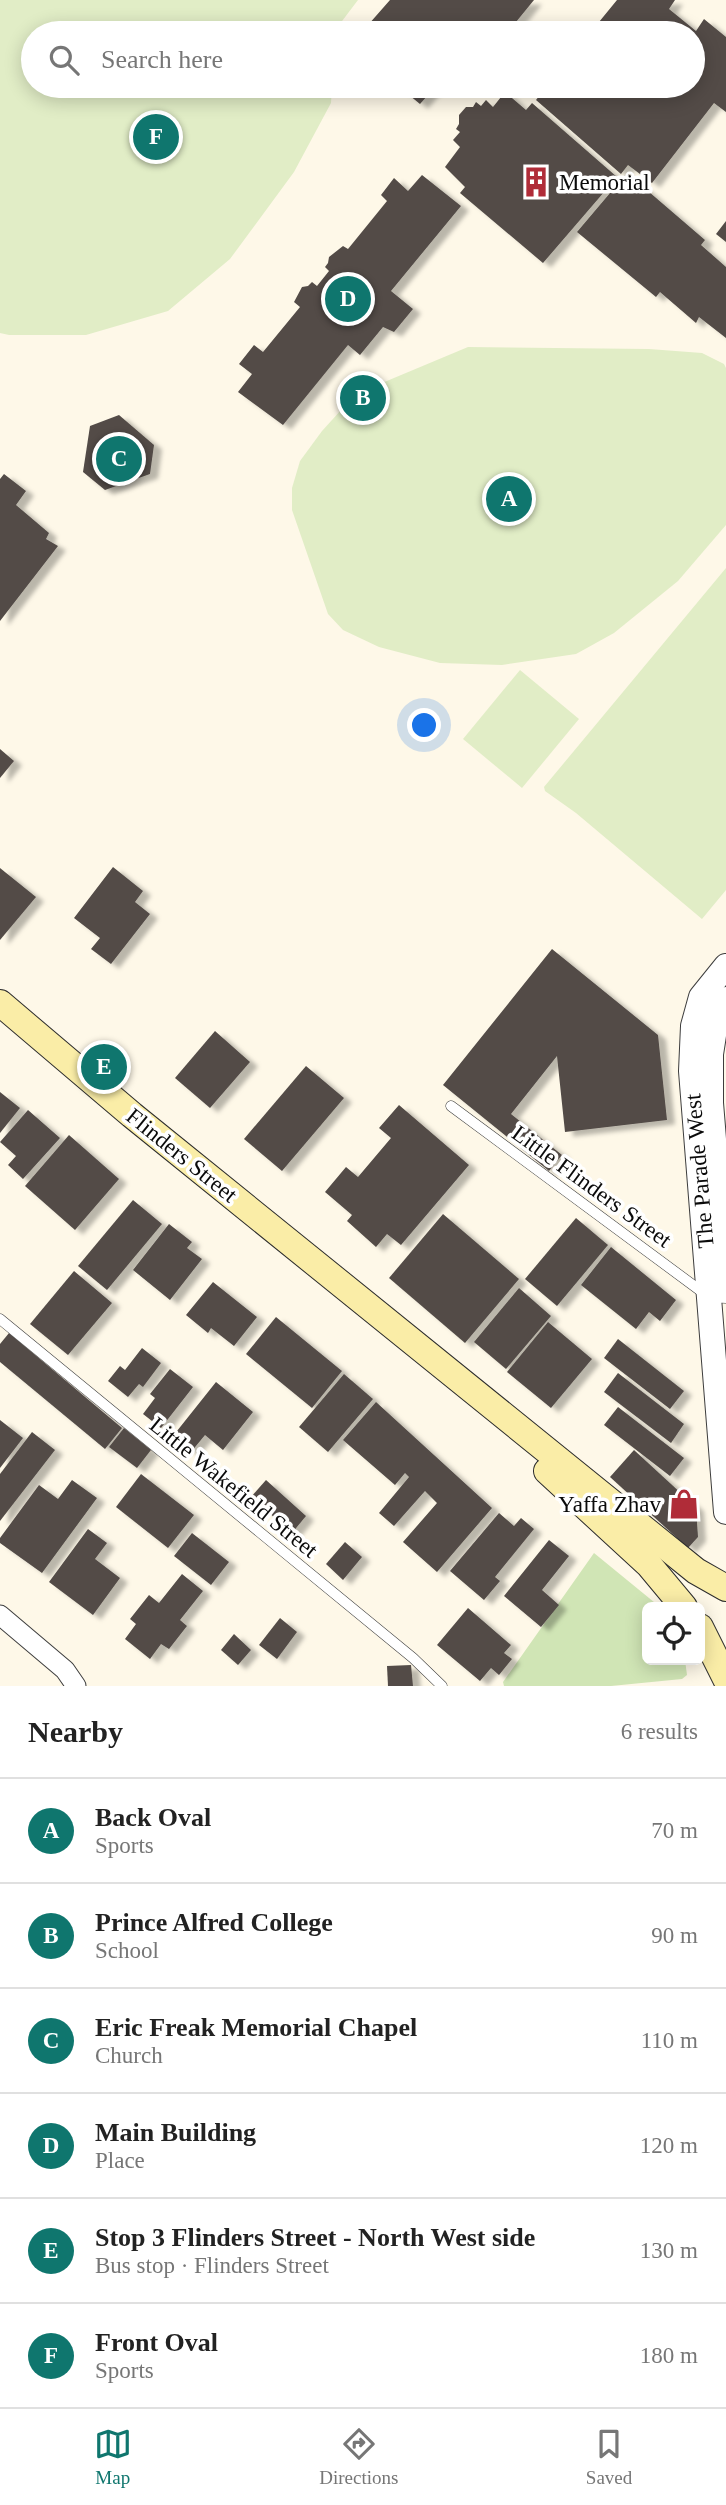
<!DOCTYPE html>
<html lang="en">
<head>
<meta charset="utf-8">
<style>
	:root { --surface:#fff; --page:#f6f6f6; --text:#222; --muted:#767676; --line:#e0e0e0; --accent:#0f766e }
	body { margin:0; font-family:Georgia,serif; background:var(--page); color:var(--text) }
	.controls { position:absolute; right:21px; bottom:21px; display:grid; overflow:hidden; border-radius:10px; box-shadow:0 4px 18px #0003 }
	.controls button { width:63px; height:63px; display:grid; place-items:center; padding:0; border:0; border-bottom:2px solid var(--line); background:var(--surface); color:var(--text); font:35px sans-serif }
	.you { position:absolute; left:425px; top:726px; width:24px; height:24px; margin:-18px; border:5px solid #fff; border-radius:50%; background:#1a73e8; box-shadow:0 0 0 10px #1a73e833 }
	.badge { display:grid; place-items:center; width:46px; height:46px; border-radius:50%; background:var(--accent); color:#fff; font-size:23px; font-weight:700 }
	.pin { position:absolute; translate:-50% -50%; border:4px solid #fff; box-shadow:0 2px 7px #0006 }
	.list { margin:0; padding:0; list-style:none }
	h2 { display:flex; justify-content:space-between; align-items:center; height:91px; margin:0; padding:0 28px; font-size:30px }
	h2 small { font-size:23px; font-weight:400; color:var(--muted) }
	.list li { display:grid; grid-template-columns:46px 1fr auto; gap:21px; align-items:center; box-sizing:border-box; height:105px; padding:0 28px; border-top:2px solid var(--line) }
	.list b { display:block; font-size:26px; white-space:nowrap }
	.list p { margin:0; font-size:23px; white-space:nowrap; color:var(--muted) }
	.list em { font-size:23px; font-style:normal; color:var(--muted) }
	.icon { flex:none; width:38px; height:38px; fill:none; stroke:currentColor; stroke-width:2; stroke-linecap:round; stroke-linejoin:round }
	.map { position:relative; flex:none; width:726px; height:1686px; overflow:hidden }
	.search { position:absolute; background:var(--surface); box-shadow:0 4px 18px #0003; left:21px; right:21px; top:21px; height:77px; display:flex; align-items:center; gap:18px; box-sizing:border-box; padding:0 24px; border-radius:38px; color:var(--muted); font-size:26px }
	.sheet { height:721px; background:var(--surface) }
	nav { display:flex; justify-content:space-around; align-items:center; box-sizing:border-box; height:98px; border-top:2px solid var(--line); background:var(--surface); font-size:19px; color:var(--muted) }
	nav a { display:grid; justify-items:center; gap:4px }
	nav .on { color:var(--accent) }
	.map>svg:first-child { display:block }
</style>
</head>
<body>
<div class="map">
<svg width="726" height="1686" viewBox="0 0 726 1686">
	<defs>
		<filter id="shadow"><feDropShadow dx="8" dy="4.5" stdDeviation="2" flood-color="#0004"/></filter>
	</defs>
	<rect width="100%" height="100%" fill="#fef8e8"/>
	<path fill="#d0e5b5" d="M594,1553L660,1607H647V1660H685L687,1675L682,1679L611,1686H504L503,1682Z"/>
	<g fill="#e1edc6">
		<path d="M0,0H358L336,29L337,33H33V86H332L331,103L294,172L230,259L168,311L86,335H9L0,333Z"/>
		<path d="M468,347L649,349L702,353L724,364L726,368V525L678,581L614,633L576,654L502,665L440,663L379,647L343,630L328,614L292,510V488L300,461L322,431L342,409L382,383Z"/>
		<path d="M726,568V890L702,919L576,813L545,791L544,787Z"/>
		<path d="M520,670L579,719L522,788L463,739Z"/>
	</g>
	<g fill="#524b47" filter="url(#shadow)">
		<path d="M390,0H534L507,33H490L485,30L482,33H361Z"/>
		<path d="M617,0H675L669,9L696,31L704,19L726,37V112L714,103L652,183L628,165L621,174L536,100L547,86H693V33H590Z"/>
		<path d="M398,86H436L420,104Z"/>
		<path d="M505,92L526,110L532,103L617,177L543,263L460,193L465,187L445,167L460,147L453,140L460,132L456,129L459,124V115L466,107H473L476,102L481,106L486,100L493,107Z"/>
		<path d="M627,173L705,240L701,245L726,267V338L699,317L696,323L660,292L656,297L577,232Z"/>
		<path d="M422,175L461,206L391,291L413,309L394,332L383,327L360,355L348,345L283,425L238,392L252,374L239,364L254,345L263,352L300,307L294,302L302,287L308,286L312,282L317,286L329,271L325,267L328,263L329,257L343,246L348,249L387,201L381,195L394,178L408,191Z"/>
		<path d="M726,221V242L716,234Z"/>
		<path d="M119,415L154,445L150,474L105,490L83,472L90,426Z"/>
		<path d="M4,474L26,491L16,505L49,533L46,539L58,546L0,621V479Z"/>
		<path d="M0,749L14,761L0,778Z"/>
		<path d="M113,867L143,891L135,902L150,914L111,964L91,949L100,938L74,918Z"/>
		<path d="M0,868L36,897L0,940Z"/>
		<path d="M552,949L658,1035L667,1120L565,1132L557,1056L511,1114L562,1155L549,1171L443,1085Z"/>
		<path d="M215,1031L250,1062L210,1108L175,1078Z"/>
		<path d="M306,1066L344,1098L282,1171L244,1139Z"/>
		<path d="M0,1092L20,1108L0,1133Z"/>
		<path d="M399,1105L469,1165L401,1245L387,1234L376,1247L347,1221L352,1215L325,1192L346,1167L358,1177L391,1138L379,1128Z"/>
		<path d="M28,1110L60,1138L23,1179L8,1165L16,1156L0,1142Z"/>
		<path d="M69,1135L119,1179L75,1230L25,1186Z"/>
		<path d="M133,1200L162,1224L107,1290L78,1266Z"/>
		<path d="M443,1214L519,1279L465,1343L389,1278Z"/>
		<path d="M576,1218L608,1245L557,1306L525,1279Z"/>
		<path d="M169,1224L192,1242L187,1248L202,1259L170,1300L133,1270Z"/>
		<path d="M611,1247L676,1300L660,1321L649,1312L636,1329L581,1285Z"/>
		<path d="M74,1271L112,1303L68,1355L30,1324Z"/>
		<path d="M213,1282L257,1317L234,1346L211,1328L208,1333L186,1315Z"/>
		<path d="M519,1288L551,1316L506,1369L474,1342Z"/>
		<path d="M276,1317L342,1371L312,1408L246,1354Z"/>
		<path d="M548,1322L592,1359L551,1408L507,1372Z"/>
		<path d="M9,1333L122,1428L105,1449L0,1362V1344Z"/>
		<path d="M618,1339L684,1391L670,1409L604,1358Z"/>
		<path d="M142,1348L161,1363L143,1387L139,1384L128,1397L108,1381L120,1366L125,1370Z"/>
		<path d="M170,1369L193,1387L161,1428L143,1414L155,1398L150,1394Z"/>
		<path d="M618,1373L684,1424L671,1443L604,1392Z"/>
		<path d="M344,1374L373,1399L328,1452L299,1427Z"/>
		<path d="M216,1382L253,1412L223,1450L205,1435L191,1452L173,1436Z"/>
		<path d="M376,1402L492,1508L437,1572L403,1542L437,1503L425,1491L394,1526L379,1513L409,1477L405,1473L395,1485L343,1440Z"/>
		<path d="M618,1407L684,1458L670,1476L604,1425Z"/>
		<path d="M0,1420L23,1438L0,1468Z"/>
		<path d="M124,1428L151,1450L137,1468L109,1447Z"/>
		<path d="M32,1432L55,1450L0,1521V1474Z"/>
		<path d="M634,1450L696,1507L698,1537L688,1548L610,1477Z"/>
		<path d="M141,1474L194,1515L168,1548L116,1507Z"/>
		<path d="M72,1480L97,1498L42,1573L0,1543V1538L39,1485L58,1499Z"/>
		<path d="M266,1480L306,1516L292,1533L251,1497Z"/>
		<path d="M499,1513L514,1526L521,1518L534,1529L495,1577L500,1581L484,1600L450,1571Z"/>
		<path d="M88,1529L107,1543L95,1559L120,1578L93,1615L49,1582Z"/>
		<path d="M192,1533L229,1562L211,1585L174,1556Z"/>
		<path d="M549,1540L569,1556L542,1590L559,1605L541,1627L504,1596Z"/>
		<path d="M345,1542L362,1557L343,1580L326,1564Z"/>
		<path d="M182,1574L203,1591L180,1620L187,1626L169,1649L161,1644L150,1659L125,1639L136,1624L130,1619L149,1595L159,1603Z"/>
		<path d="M468,1608L511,1645L504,1653L512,1659L499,1675L491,1668L480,1681L437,1645Z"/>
		<path d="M280,1618L297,1632L277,1659L259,1645Z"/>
		<path d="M234,1634L251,1650L238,1665L221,1650Z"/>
		<path d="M411,1665L413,1686H388L387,1666Z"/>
	</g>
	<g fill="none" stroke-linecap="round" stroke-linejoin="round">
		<g stroke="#3d3d3d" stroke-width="11">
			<g id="service">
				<path d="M451,1106L709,1297L726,1298"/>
				<path d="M0,1319L413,1658L442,1686"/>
			</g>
		</g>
		<g stroke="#3d3d3d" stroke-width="21">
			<path id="minor" d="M0,1615L65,1670L76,1686"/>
		</g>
		<g stroke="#3d3d3d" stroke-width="26">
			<g id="tertiary">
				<path d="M726,966L701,997L693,1026L691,1071L726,1512"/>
				<path d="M726,999L718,1010L711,1054V1103L726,1284"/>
			</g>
		</g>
		<g stroke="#2c2c2c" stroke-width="28">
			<g id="secondary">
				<path d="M0,1003L132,1115L696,1571L726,1588"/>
				<path d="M547,1471L649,1565L684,1607"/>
				<path d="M700,1627L726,1679"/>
			</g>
		</g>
		<use href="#service" stroke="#fff" stroke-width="10"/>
		<use href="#minor" stroke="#fff" stroke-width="19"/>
		<use href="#tertiary" stroke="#fff" stroke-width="24"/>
		<use href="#secondary" stroke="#faeda7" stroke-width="26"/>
	</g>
	<defs>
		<g id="building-bare" transform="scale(2.415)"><path d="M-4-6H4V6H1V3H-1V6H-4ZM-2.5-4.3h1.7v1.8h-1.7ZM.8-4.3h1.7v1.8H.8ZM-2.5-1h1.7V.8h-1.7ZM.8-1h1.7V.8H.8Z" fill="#b02c38" stroke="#fff" stroke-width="2.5" paint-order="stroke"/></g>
		<g id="shop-bare" transform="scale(2.415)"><path d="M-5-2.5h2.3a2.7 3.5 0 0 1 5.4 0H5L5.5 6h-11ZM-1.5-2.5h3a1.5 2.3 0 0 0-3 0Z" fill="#b02c38" stroke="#fff" stroke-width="2.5" paint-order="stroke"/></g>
	</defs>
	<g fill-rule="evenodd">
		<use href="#building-bare" x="536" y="182"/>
		<use href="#shop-bare" x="684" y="1504"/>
	</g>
	<g text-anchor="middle" stroke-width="7" stroke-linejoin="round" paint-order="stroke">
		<g font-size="23" fill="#0a0a0a" stroke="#fff" text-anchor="start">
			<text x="559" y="190">Memorial</text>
			<text x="661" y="1512" text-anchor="end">Yaffa Zhav</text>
		</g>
		<g font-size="23" fill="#0a0a0a" stroke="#fff">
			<text transform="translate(182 1155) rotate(39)" y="8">Flinders Street</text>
			<text transform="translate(699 1171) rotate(-95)" y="8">The Parade West</text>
			<text transform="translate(592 1186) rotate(36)" y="8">Little Flinders Street</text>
			<text transform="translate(234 1487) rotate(39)" y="8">Little Wakefield Street</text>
		</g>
	</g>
</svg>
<div class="controls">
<button><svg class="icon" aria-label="locate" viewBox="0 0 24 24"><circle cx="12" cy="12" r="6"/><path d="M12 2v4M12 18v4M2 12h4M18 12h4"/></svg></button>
</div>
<div class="you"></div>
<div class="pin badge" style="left:509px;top:499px">A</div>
<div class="pin badge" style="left:363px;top:398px">B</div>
<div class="pin badge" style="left:119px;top:459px">C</div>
<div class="pin badge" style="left:348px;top:299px">D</div>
<div class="pin badge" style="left:104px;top:1067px">E</div>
<div class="pin badge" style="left:156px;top:137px">F</div>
<div class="search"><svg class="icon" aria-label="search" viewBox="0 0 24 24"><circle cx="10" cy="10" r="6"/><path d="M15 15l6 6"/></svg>Search here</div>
</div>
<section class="sheet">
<h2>Nearby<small>6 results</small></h2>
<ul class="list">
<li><span class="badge">A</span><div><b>Back Oval</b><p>Sports</p></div><em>70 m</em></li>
<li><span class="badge">B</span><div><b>Prince Alfred College</b><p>School</p></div><em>90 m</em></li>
<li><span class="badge">C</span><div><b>Eric Freak Memorial Chapel</b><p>Church</p></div><em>110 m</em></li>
<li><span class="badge">D</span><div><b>Main Building</b><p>Place</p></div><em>120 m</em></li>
<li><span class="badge">E</span><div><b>Stop 3 Flinders Street - North West side</b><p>Bus stop · Flinders Street</p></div><em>130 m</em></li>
<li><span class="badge">F</span><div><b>Front Oval</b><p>Sports</p></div><em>180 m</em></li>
</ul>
</section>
<nav>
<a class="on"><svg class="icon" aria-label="map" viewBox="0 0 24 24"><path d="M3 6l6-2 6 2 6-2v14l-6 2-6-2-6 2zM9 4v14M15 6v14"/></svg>Map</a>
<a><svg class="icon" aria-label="directions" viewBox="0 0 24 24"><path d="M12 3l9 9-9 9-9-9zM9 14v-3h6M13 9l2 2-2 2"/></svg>Directions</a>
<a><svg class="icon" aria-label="saved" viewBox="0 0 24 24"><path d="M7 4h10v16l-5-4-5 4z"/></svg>Saved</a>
</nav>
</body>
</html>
